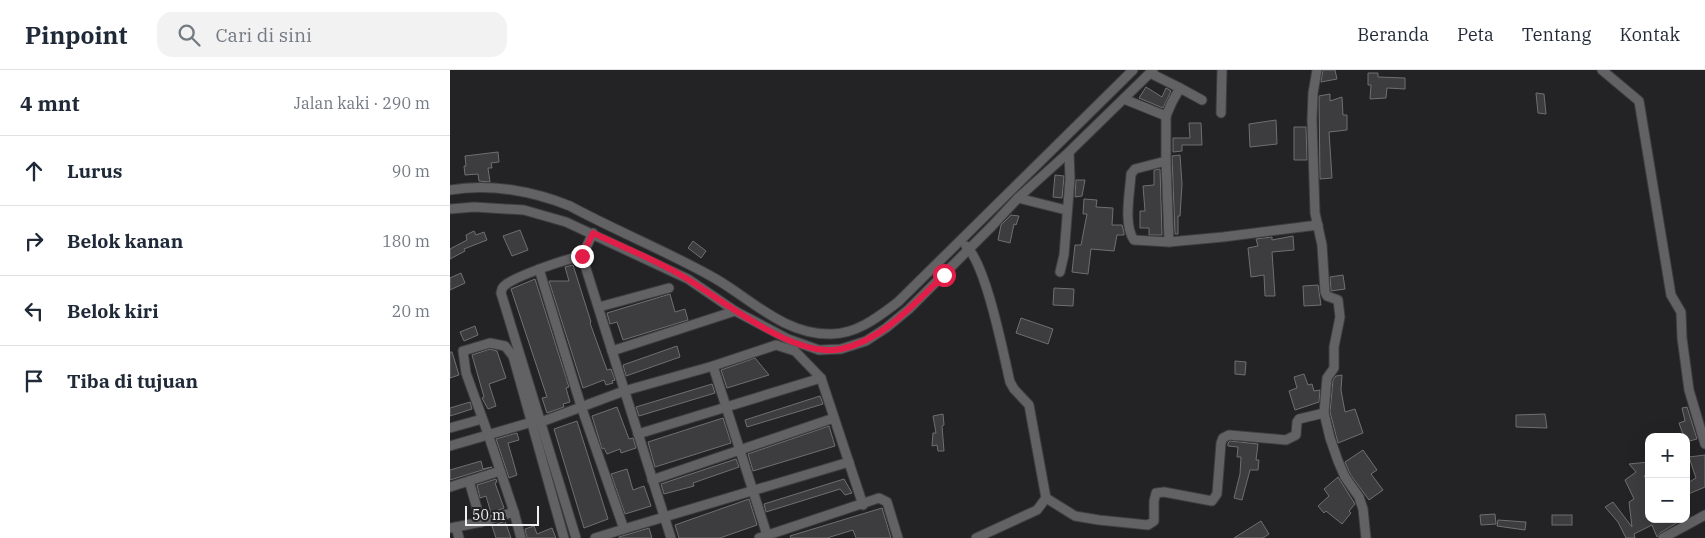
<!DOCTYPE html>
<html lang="id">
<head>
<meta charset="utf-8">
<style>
	:root { --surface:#fff; --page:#f2f2f3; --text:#1f2937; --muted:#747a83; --line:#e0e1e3 }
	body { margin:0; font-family:"IBM Plex Serif",serif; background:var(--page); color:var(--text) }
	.controls { position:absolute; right:15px; bottom:15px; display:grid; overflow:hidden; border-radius:10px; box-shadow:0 5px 20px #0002 }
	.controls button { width:45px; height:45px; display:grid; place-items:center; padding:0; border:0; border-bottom:1px solid var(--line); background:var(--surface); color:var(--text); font:25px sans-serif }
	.scale { position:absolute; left:15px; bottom:12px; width:74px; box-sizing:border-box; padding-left:5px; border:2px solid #efeff1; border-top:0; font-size:14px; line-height:18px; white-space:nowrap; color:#efeff1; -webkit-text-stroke:4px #232325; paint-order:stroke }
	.stop { position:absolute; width:15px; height:15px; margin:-11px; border:4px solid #e11d48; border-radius:50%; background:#fff }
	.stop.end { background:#e11d48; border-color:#fff; box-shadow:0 1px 5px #0008 }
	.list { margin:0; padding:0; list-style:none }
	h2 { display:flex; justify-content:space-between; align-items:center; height:65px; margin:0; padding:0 20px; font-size:21px }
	h2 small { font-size:16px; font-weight:400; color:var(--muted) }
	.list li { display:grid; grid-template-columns:32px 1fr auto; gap:15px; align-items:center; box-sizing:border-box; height:70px; padding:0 20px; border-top:1px solid var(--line) }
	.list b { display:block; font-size:19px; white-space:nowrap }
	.list em { font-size:16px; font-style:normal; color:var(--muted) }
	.icon { flex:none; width:28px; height:28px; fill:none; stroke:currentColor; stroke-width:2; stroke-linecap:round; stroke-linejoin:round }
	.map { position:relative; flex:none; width:1255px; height:468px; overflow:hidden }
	header { display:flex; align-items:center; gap:30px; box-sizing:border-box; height:70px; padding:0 25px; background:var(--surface); border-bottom:1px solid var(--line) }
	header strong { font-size:24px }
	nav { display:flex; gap:28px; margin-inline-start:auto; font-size:18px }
	.search { width:350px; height:45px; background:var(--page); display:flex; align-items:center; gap:12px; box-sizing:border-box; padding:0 18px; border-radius:15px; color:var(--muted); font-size:19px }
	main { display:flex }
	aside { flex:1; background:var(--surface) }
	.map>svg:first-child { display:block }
</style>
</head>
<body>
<header>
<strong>Pinpoint</strong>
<div class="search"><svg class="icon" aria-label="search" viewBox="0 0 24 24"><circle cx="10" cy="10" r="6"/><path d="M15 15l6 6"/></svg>Cari di sini</div>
<nav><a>Beranda</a><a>Peta</a><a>Tentang</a><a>Kontak</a></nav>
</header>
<main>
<aside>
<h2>4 mnt<small>Jalan kaki · 290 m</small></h2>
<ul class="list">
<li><svg class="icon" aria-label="ahead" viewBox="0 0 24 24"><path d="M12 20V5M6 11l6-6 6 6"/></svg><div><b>Lurus</b></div><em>90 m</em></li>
<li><svg class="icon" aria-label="right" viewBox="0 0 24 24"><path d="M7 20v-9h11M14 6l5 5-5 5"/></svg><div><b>Belok kanan</b></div><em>180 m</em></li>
<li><svg class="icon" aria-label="left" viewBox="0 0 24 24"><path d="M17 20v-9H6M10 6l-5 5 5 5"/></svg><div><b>Belok kiri</b></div><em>20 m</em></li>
<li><svg class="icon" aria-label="arrive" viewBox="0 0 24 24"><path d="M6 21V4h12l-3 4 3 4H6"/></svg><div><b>Tiba di tujuan</b></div></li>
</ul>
</aside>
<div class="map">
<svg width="1255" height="468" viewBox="0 0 1255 468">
	<rect width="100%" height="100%" fill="#232325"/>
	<g fill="#3d3d3f" stroke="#6f6f71">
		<path d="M873,0H885L887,9L871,12Z"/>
		<path d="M918,3H928V7L955,8V19L937,18L936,28L920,29L921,15H918Z"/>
		<path d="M696,17L712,27L716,18L721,21L713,38L689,28Z"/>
		<path d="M1086,23L1094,24L1096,44L1088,43Z"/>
		<path d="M880,24V31L892,27L893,45H897V60L879,62L882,108L870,109L869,26Z"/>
		<path d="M826,50L827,74L800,77L799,54Z"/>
		<path d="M739,53H751L752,75H732V81L723,82V68H740Z"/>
		<path d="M844,57H856L857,90H844Z"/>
		<path d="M48,82L49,92L41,93L42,98H38L40,112L29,111L28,104L15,105L14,96H16L15,86Z"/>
		<path d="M730,85L732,114L730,146H728V164H725L722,86Z"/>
		<path d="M710,99L712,165H699V158H690V141H695L693,116L704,115V100Z"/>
		<path d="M605,105L614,106L612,128L603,127Z"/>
		<path d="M626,110H635L632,126L625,127Z"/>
		<path d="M634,129L647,130L646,137L663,138L662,155H672L674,163V165H667L664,181L641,179L638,204L622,202L625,175H631L637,144H633Z"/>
		<path d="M561,145L569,146L566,155L564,154L560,173L548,170L551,155Z"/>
		<path d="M70,160L78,180L62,186L53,166Z"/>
		<path d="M24,161L26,165L34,162L37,170L14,179L15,181L0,189V179L17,170L16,165Z"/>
		<path d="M843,166L844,180L822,182L825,226H815L814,205L801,207L798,178L808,176L806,169L822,167V170Z"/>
		<path d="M243,171L256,181L251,188L238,178Z"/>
		<path d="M123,195L141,252L140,253L157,300L161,299L165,310L162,311L163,313L156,315L154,310L133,318L99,211H119L115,197Z"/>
		<path d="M11,203L15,213L0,220V208Z"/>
		<path d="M893,205L895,219L881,221L880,207Z"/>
		<path d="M85,209L119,317L116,318L120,332L113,334L114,337L97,343L92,328L97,327L61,219Z"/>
		<path d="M868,215L871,235L854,236L853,216Z"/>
		<path d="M604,218L624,219L623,236L603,235Z"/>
		<path d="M220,224L225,242L235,239L238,250L173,270L167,252L160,254L157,243Z"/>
		<path d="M571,248L603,259L598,274L566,263Z"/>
		<path d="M25,256L28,265L14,271L10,262Z"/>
		<path d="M227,276L230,287L176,306L173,295Z"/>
		<path d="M40,279L47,281L56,308L39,314L46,336L38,339L32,328L34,327L22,285Z"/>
		<path d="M0,282H2L9,305L0,308Z"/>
		<path d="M305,288L319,305L277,318L271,300Z"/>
		<path d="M785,291L796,292L795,305L785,304Z"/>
		<path d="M854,304L858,315L862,314L864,321L870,320L869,332L845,340L839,321L847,318L844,307Z"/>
		<path d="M892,305L891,320L895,342L905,339L913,363L888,373L880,342L883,310L886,306Z"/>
		<path d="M262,314L265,323L189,346L186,337Z"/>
		<path d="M370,326L373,334L297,357L295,350Z"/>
		<path d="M20,332L22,339L0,346V338Z"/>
		<path d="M167,337L179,369L183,368L186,378L171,383L170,379L157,384L154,378L152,379L142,346Z"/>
		<path d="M1237,337L1247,369L1236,372V367H1234L1229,353L1235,351L1232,338Z"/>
		<path d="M493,344L494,355L492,356L494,381H488L487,375L482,376L483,363H486L483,346Z"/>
		<path d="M1095,344L1097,358L1066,357V345Z"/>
		<path d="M273,348L281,373L205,397L198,372Z"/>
		<path d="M127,351L158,449L134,458L104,359Z"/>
		<path d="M379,356L385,376L303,401L298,384Z"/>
		<path d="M67,363L69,370L58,373L67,405L59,408L46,369Z"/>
		<path d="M780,371L808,374L806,390H809L808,400H800L792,430L784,428L790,404L791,387H787L788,377L778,376V373Z"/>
		<path d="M913,380L927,400L921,404L933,420L919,430L900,404L895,392Z"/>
		<path d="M1255,385V417L1236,425V414L1246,408L1239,387Z"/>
		<path d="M286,389L289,397L243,413L244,416L214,424L211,414Z"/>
		<path d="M31,391L33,399L42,397L0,410V400Z"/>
		<path d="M1199,392V403L1194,406L1199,413V449H1228V452L1210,463L1207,467L1202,455L1184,464L1185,468H1176L1168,452L1155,437L1163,432L1182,457L1179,432L1184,429L1175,410L1186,402L1179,394Z"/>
		<path d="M177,399L183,420L194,416L201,436L175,444L161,404Z"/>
		<path d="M888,407L905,434L899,441L901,443L892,454L876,441L874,443L868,436L879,426L874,419Z"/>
		<path d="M46,409L47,412L45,413L54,438L41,443L36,426L30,428L27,415Z"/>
		<path d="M394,409L402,423L395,425L390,419L316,442L314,434Z"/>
		<path d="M299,429L307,455L270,468H229L225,455Z"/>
		<path d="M432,438L441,468H406L403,460L377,468H341L340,466Z"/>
		<path d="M1045,444L1046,454L1031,455L1030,445Z"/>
		<rect x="1102" y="445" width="20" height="10"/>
		<path d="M1048,450L1076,452L1075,460L1047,456Z"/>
		<path d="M55,451L61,468H46L42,456Z"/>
		<path d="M811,451L819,464L813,468H784Z"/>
		<path d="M84,456L87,464L102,458L106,468H77L75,459Z"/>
		<path d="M199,458L202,468H169V467Z"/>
	</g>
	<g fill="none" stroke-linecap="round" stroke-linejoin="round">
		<g stroke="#3e3e40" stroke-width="11">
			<g id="street">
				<path d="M867,0L863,23L862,50L865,143L872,175L875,222L877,226L888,230L890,247L884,277V298L877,308L874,343L880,368L888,391L895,407L909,427L913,439L916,468"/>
				<path d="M1152,0L1189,31L1221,225L1231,242L1232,268L1239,320L1255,374"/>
				<path d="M730,18L752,30"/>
				<path d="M674,29L716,46L722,32L730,18L700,3"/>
				<path d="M771,43L772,0"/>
				<path d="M716,46V91L719,172"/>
				<path d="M716,91L685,99L681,104C680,122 673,155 684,170L719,172L773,167L868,155"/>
				<path d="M0,120C40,113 83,121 120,136C168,162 219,182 266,209C302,230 335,265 381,264C407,264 428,247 448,232L683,0"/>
				<path d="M568,128L616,140"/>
				<path d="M0,139L24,137L74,140L116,152L238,209L285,241L338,269L369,280L391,279L416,271L436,258L459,239L542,156L568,128L619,82L703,0"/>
				<path d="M516,176C536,194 553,282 560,312L564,319L579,335L596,428L587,440L526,468"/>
				<path d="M132,186L143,163"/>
				<path d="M89,199L131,336L174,459L145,468"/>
				<path d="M610,202L614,185L620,109L619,82"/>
				<path d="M149,237L219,218"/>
				<path d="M162,281L285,241"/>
				<path d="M263,296L318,468"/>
				<path d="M91,352L174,321L263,296L326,275L345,281L371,308L413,435"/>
				<path d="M0,358L32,349"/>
				<path d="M188,364L371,308"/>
				<path d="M0,376L82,352"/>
				<path d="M202,410L384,348"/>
				<path d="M0,417L50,401"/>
				<path d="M596,428L625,446L649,450L698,455L704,451V431L706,423L714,422L762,431L767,424L771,373L773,368L779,365L836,370L846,365L847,352L849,349L874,343"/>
				<path d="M31,452L64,442"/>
				<path d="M6,457L31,452L19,411"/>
				<path d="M0,458L6,457L9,468"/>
				<path d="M174,459L399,392"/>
				<path d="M71,468L64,442L38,364L16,303L13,281L40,273L55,276L63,286L114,468"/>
				<path d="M126,468L51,223C52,220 51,219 54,216C65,206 116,189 132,186L221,468"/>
				<path d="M309,468L429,428L437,432L448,468"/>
				<path d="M1213,468L1255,445"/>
			</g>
		</g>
		<use href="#street" stroke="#626265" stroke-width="9"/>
	</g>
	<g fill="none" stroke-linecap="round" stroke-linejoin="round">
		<path stroke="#e11d48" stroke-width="6" d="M132,186L143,163C175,178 209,191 239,210C276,233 346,289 391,279C433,270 464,234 494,205"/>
	</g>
</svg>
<div class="controls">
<button>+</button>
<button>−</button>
</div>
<div class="scale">50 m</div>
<div class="stop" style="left:494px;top:205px"></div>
<div class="stop end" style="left:132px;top:186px"></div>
</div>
</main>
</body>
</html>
